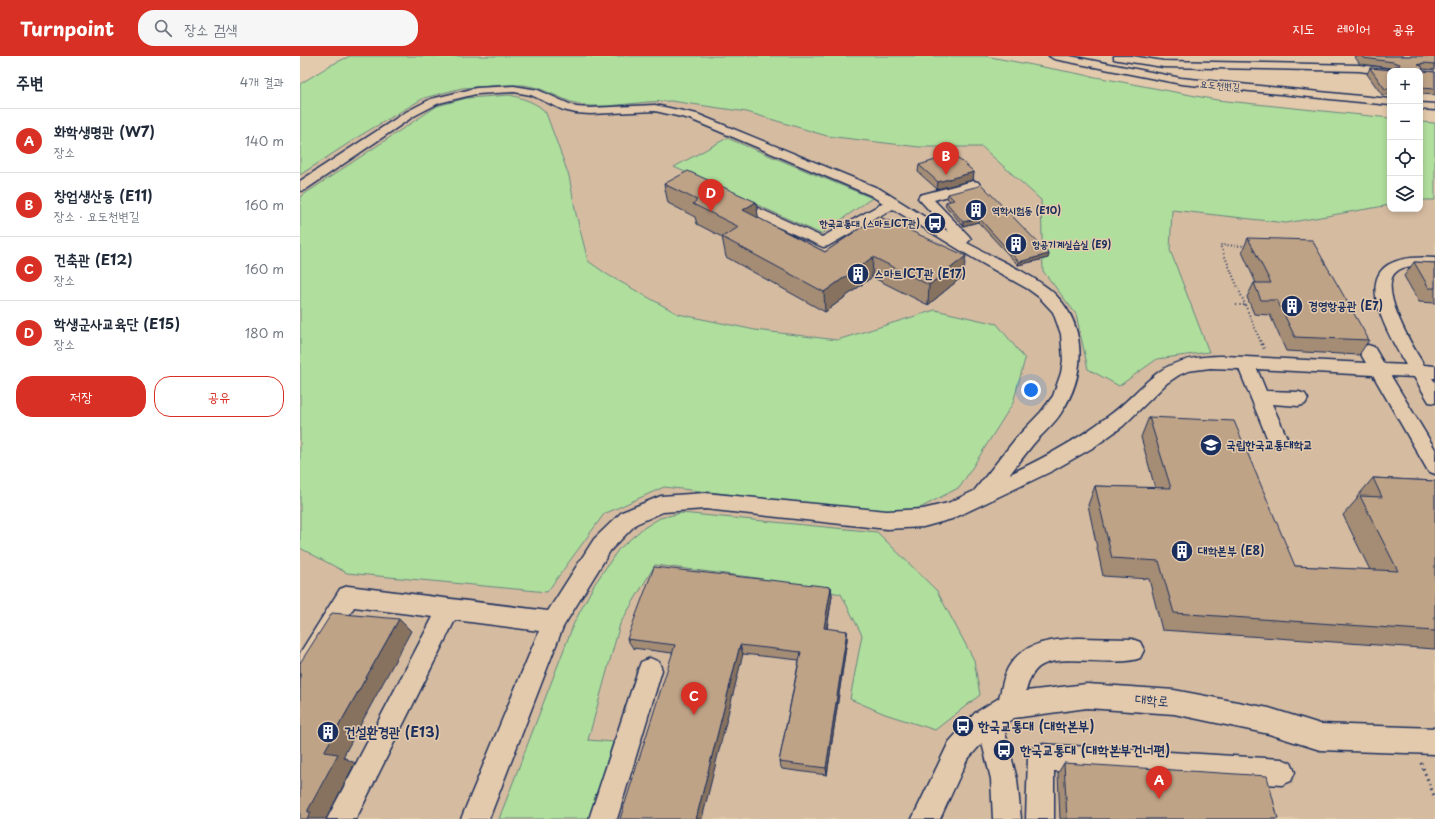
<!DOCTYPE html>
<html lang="ko">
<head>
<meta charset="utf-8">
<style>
	:root { --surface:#fff; --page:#f6f6f7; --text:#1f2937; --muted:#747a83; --line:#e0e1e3; --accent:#d93025 }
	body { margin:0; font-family:"Playpen Sans","Poor Story",sans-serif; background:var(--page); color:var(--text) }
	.controls { position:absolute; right:12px; top:12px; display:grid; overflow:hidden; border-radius:8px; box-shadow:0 2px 6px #0003 }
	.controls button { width:36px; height:36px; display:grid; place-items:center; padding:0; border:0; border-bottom:1px solid var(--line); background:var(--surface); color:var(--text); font:20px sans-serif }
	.you { position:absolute; left:731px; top:334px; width:14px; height:14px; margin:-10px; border:3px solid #fff; border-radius:50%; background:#1a73e8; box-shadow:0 0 0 6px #1a73e833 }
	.badge { display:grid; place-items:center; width:26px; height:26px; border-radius:50%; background:var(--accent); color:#fff; font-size:13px; font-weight:700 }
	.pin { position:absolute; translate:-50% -33px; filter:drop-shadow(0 1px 2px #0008) }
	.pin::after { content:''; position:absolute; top:21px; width:14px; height:12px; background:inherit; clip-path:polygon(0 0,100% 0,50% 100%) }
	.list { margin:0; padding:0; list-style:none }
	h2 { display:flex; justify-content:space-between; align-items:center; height:52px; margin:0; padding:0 16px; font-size:17px }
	h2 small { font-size:13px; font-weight:400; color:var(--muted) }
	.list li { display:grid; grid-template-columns:26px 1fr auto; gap:12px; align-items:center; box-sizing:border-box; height:64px; padding:0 16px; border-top:1px solid var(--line) }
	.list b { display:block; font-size:15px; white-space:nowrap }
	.list p { margin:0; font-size:13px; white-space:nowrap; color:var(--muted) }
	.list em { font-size:13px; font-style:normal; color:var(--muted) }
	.actions { display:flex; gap:8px; padding:12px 16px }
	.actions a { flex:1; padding:9px 0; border:1px solid var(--accent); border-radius:16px; text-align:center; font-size:14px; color:var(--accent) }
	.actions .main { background:var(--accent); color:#fff }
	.icon { flex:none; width:22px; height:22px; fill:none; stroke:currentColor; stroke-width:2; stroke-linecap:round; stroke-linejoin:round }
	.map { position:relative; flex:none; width:1135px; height:763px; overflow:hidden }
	header { display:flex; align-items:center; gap:24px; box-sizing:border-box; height:56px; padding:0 20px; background:var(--accent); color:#fff }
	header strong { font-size:19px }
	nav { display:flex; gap:22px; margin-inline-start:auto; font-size:14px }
	.search { width:280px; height:36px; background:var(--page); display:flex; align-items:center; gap:10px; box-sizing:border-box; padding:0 14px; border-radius:16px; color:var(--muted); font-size:15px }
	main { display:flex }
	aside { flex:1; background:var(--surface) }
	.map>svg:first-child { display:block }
</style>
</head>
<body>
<header>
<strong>Turnpoint</strong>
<div class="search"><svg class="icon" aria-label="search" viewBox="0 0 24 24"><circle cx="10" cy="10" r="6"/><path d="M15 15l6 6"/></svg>장소 검색</div>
<nav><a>지도</a><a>레이어</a><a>공유</a></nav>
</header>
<main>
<aside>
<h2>주변<small>4개 결과</small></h2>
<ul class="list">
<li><span class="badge">A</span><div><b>화학생명관 (W7)</b><p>장소</p></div><em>140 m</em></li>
<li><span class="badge">B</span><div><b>창업생산동 (E11)</b><p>장소 · 요도천변길</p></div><em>160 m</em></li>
<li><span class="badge">C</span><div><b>건축관 (E12)</b><p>장소</p></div><em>160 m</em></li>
<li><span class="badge">D</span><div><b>학생군사교육단 (E15)</b><p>장소</p></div><em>180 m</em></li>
</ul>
<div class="actions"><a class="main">저장</a><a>공유</a></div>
</aside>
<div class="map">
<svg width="1135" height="763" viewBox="0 0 1135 763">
	<rect width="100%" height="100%" fill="#e4caac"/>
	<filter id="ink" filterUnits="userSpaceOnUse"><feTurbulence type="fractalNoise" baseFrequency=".025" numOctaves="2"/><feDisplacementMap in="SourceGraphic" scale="8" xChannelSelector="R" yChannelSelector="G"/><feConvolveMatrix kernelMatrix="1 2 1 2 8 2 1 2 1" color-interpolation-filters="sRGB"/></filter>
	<g filter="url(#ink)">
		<path fill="#d5bba0" d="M204,29H224L238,32L271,46L289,50H308L348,46L371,45L447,56L619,91H682L741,144L830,148L986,167L1090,149V153H1120V144H1135V763H0V492L47,517L247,536L304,458L364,431L586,456L660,431L713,347L725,303L635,254L537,284L455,274L378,258L308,219L288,205L276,158L269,120L246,57L210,39L184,40L123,58L0,141V119L61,79L115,47L135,38L162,32Z"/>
		<g fill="#b0de9d" stroke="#66867e">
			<path d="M50,0H685L917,44L1090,62V149L986,167L872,154L870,194L909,296L857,303L819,330L788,313L776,258L743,215L741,144L682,91H619L527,80L447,56L371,45L348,46L308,50H289L271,46L238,32L224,29H204L162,32L124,42L61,79L0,119V28L29,10Z"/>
			<path d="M210,39C221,42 239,47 246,57L269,120L276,158L288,205L308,219L378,258L455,274L537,284L635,254L697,268L725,303L713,347L660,431L620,452L586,456L364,431L304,458L247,536L47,517L0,492V141L137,50L167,42Z"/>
			<path d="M1120,66L1135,67V144H1120Z"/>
			<path d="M427,82L572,142L521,178L374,111Z"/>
			<path d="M381,457L577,476L637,535L674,604L680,639L635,674L585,658L550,643L562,579L541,538L457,522L355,509L320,568L288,684L313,686L289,763H199L274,567L294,529L318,494L342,473L360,462Z"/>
		</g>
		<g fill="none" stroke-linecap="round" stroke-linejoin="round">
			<g stroke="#1b2f5e" stroke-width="3">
				<g id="minor">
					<path d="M749,0H770L881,22L1090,43V49L881,28L754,3Z"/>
					<path d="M814,0H832L863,5L1059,9L1090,13L1095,15H1090V19L1059,15L863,11L818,4L814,3Z"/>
					<path d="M214,30L238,34L276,51L290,52L355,49L397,58L580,133L649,176L618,142L620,139L673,125L678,126L680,129L678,132L634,144L669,180L671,183L667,187C694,202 725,214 749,233C788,265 787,318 761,357C753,370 740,379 731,391C724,400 717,409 710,418C744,402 777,384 807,361C825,349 838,332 855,319C874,303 900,300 924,300L1066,307L1059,295L1062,291L1068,289L1074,291L1084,308L1106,309C1077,260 1044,195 1135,202V210C1122,210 1103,207 1094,218C1080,237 1114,293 1124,309L1135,310V322H1132L1135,326V347L1129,346L1114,321L1091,320L1135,393V418L1128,415L1073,319L957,313L966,335L999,336L1005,338L1008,343L1005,348L999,350L972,348L988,384L985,389L978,391L971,389L968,384L939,313L910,312L888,315L879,319L867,327L823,370L794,391L752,415L652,463L623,471L587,473L405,453L363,456L336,468L310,495L263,571L189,763H161L239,575L155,564L56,763H27L133,561L54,551L9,627L0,631V597L40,533L48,530L248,555L294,483L322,456L361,440L405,437L587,455L623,453L648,447L674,435L717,381L741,356L753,340L761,317L763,304L761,278L753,256L739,241L728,233L673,202L593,153L528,190L523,191L428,149L426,146L428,143H438L522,181L583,147L570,139L390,63L355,55L290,58L276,57L263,54L231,39L214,36L176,38L139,47L114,60L5,134L0,135V125L106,56L131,43L176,32Z"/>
					<path d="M1120,47L1135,48V54L1120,53Z"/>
					<path d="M778,582L832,583L840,586L844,594L840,602C815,612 759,596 739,611C731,617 728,627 726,635L787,628L874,634L969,652L1020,668L1135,672V698L1020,694L969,678L874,658L787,652L714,662L703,669L717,723L721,763H693L691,723L682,687L667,704L640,763H612L649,686L675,657L699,642C702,632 703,621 708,612C722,586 751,584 778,582Z"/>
					<path d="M350,602L359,606L362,614L317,763H289L338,614L341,606Z"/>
					<path d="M741,688L982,703L991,707L995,716L991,725L982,729L754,715V763H726L728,701L732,692Z"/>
				</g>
			</g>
			<g stroke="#1b2f5e" stroke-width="2" stroke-dasharray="1 2.5" stroke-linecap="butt">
				<path d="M946,190L920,189L962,289"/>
				<path d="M936,249H945"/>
			</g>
			<path stroke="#1b2f5e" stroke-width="2.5" stroke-dasharray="1 3" stroke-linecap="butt" d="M962,288L964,293"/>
			<path stroke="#1b2f5e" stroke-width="3" stroke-dasharray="1.5 4" stroke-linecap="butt" d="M1121,707L1135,742"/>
			<use href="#minor" fill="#e4caac" fill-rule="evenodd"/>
		</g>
		<g fill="#a48c74" stroke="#1b2f5e">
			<path d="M1054,0H1135V14L1122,13L1123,15L1135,16V39L1120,38V15H1090V39H1082L1067,18L1070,12L1093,14V13L1090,12L1060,8Z"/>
			<path d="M619,109L674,116L673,124L637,133L618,116Z"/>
			<path d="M364,128L456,146L458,162L525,196L578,160L663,220L628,249L572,221L525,256L426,201L422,181L397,168L395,161L368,147Z"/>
			<path d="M648,138L749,198L748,202L718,209L678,166L663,170L645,149L646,146L650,145L647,142Z"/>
			<path d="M948,182L1069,284L1059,299L986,295L970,259L954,258L947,241L954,227H956L942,196Z"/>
			<path d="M1114,206L1135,207V247L1119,246L1104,220Z"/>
			<path d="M849,361L995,510L1070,514L1043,459L1057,443V441L1073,422L1135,425V593L862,574L849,523L803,520L788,449L795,430L855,432L841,381Z"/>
			<path d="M531,531L532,540L527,573L547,575V584L527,719L482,713L479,706L499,604L443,598L372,597L333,592L327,583Z"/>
			<path d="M764,707L978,763H760L758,717Z"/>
		</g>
		<g fill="#86725e" stroke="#1b2f5e">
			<path d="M1123,7L1120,12L1118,9Z"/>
			<path d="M674,116L673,124L637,133L638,126Z"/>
			<path d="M456,146L459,166L443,154Z"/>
			<path d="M679,162L678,166L663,170V166Z"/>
			<path d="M749,198L748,202L718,209L719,206Z"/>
			<path d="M666,200L663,220L628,249L629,229Z"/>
			<path d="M573,201L572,221L525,256L524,236Z"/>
			<path d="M531,531L532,540L525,581L524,572Z"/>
			<path d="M99,563L111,575L43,701L55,707L26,763H7L8,754L24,696Z"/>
			<path d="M547,575V584L527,719L526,712Z"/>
			<path d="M440,589L443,598L402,763H396Z"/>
		</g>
		<g fill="#bfa387" stroke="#1b2f5e">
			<path d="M1062,0H1135V8L1123,7L1118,9L1122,10L1123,15L1135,16V33L1120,32V15H1090V33H1085L1070,12L1093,14L1095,10H1099L1100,8L1093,6L1063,2Z"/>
			<path d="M652,99L664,107L674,116L638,126L619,109Z"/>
			<path d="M388,115L456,146L443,154L525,196L578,160L666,200L629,229L573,201L524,236L422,181L439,171L393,148L397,144L364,128Z"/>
			<path d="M681,128L749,198L719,206L679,162L663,166L646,146L654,144L648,138L679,130Z"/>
			<path d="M948,182L1012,184L1069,284L995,281L977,244H961L954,227H971Z"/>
			<path d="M1114,206L1135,207V232H1129Z"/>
			<path d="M849,361L934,365L995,510L1098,515L1060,440L1082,441L1073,422L1135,425V575L874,557L859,505L812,502L795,430L871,432Z"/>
			<path d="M354,511L531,531L524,572L547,575L526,712L479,706L501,596L440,589L396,763H320L375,589L327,583Z"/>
			<path d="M32,557L99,563L24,696L38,698L8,754V756H11L7,763H0V607Z"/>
			<path d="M764,707L967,720L978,763H767Z"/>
		</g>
	</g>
	<defs>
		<g id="building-disc" transform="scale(1.15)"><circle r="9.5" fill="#1b2f5e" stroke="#e4caac"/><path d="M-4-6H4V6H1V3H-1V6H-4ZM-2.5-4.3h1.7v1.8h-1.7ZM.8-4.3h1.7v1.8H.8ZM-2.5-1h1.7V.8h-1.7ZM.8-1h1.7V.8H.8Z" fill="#fff"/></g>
		<g id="bus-disc" transform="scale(1.15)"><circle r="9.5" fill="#1b2f5e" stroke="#e4caac"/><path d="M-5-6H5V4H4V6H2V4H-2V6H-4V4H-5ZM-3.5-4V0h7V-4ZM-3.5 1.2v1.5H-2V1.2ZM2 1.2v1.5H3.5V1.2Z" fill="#fff"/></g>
		<g id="university-disc" transform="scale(1.15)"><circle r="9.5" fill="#1b2f5e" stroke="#e4caac"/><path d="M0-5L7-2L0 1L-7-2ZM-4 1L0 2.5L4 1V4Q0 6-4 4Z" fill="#fff"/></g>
	</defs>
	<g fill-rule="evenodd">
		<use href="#building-disc" x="676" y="154"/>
		<use href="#bus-disc" x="635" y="167"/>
		<use href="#building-disc" x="716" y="188"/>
		<use href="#building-disc" x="558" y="218"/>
		<use href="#building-disc" x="992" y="250"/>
		<use href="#university-disc" x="911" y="389"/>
		<use href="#building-disc" x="882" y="495"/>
		<use href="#bus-disc" x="663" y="670"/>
		<use href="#building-disc" x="28" y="676"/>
		<use href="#bus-disc" x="704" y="694"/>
	</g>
	<g text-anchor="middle" stroke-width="3" stroke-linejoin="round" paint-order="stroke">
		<g font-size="10" fill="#1b2f5e" stroke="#e4caac">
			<text transform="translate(920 29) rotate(5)" y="4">요도천변길</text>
		</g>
		<g font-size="10" font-weight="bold" fill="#1b2f5e" stroke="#e4caac" text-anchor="start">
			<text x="692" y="158">역학시험동 (E10)</text>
			<text x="620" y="171" text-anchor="end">한국교통대 (스마트ICT관)</text>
			<text x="732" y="192">항공기계실습실 (E9)</text>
		</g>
		<g font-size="12" font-weight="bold" fill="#1b2f5e" stroke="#e4caac" text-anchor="start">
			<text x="574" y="222">스마트ICT관 (E17)</text>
			<text x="1008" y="254">경영항공관 (E7)</text>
			<text x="926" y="393">국립한국교통대학교</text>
			<text x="898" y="499">대학본부 (E8)</text>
		</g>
		<g font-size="14" fill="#1b2f5e" stroke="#e4caac">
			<text transform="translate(852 644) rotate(4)" y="5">대학로</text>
		</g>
		<g font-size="14" font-weight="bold" fill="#1b2f5e" stroke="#e4caac" text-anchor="start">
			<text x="678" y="675">한국교통대 (대학본부)</text>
			<text x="44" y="681">건설환경관 (E13)</text>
			<text x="720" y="699">한국교통대 (대학본부건너편)</text>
		</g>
	</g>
</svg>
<div class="controls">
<button>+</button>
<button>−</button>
<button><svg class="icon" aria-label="locate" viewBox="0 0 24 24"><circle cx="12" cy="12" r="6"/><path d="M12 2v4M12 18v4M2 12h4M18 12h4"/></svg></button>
<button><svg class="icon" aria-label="layers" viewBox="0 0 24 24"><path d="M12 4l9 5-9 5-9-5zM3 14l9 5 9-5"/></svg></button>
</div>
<div class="you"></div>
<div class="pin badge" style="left:859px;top:743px">A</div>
<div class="pin badge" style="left:646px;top:119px">B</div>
<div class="pin badge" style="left:394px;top:659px">C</div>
<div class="pin badge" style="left:411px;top:156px">D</div>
</div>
</main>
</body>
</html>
